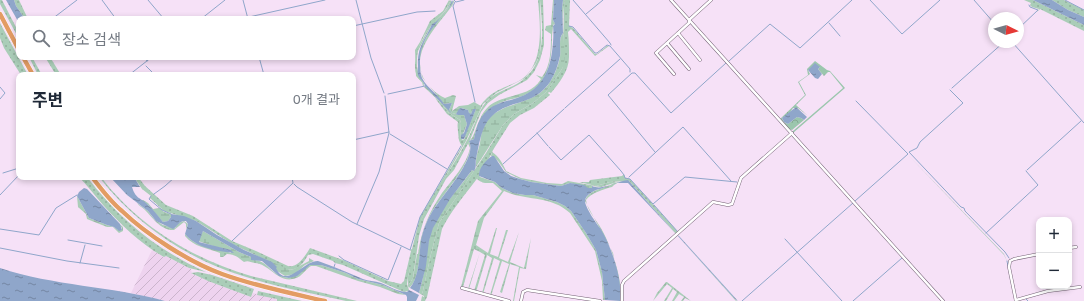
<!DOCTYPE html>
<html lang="ko">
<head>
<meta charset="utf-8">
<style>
	:root { --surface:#fff; --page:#f6f6f7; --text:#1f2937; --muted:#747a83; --line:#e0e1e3 }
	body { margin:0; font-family:"Golos Text","Noto Sans KR",sans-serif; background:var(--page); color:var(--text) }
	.controls { position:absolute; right:12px; bottom:12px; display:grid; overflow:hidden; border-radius:8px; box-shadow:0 2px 6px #0003 }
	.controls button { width:36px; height:36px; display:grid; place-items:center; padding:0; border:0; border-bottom:1px solid var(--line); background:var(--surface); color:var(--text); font:20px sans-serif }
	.compass { position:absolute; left:988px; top:12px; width:36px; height:36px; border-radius:50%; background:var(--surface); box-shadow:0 2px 6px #0003; rotate:95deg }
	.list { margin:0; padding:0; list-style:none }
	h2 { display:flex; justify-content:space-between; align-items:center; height:52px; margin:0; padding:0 16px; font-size:17px }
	h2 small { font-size:13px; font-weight:400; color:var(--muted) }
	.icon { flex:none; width:22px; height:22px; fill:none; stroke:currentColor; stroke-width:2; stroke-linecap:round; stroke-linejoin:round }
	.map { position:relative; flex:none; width:1084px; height:301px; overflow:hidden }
	.search { position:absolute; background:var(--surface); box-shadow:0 2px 6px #0003; left:16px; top:16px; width:340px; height:44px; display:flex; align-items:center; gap:10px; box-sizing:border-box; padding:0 14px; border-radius:8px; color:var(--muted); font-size:15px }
	.panel { position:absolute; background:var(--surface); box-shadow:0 2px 6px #0003; left:16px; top:72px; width:340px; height:108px; border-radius:8px }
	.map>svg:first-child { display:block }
</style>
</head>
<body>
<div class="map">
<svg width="1084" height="301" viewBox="0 0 1084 301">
	<defs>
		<pattern id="industrial-furrows" width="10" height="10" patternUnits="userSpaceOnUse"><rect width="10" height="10" fill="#eed3ef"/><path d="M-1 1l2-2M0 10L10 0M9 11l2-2" fill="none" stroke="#cbb4cc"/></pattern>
		<pattern id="grass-dots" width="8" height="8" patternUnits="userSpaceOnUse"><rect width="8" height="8" fill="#aacdb8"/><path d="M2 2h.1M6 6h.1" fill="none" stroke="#91af9d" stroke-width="1.8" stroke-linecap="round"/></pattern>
		<pattern id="forest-crowns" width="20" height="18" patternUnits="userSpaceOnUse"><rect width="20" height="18" fill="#9bc6ad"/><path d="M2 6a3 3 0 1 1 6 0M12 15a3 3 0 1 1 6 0" fill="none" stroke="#85a994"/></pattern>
		<pattern id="wetland-marsh" width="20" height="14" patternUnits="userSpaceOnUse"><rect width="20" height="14" fill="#aacdb8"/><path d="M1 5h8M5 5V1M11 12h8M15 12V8" fill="none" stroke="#91af9d"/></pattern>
		<pattern id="water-ripples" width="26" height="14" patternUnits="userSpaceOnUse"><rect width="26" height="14" fill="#8fa6ca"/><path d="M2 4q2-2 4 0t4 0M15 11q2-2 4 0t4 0" fill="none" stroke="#7486a3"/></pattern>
	</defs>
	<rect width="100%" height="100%" fill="#f6e1f7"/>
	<path fill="url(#industrial-furrows)" d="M152,250L164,257L166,256L191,269L192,274L208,281L251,297L253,293L278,299L277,301H165L131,293Z"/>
	<g fill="url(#grass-dots)">
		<path d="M0,0H2L19,33V39L0,4Z"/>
		<path d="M14,0H19L28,19H25L16,6Z"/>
		<path d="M449,0L450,1C447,10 440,17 433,23C422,36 409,62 419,78C420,81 423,82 424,86H423L422,82L416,76L415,50L420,42L430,21L443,11Z"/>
		<path d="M538,0H540L541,42L540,53L536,63L525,78L496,93L483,104L466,141L422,218L408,277L407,284L409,290L408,291L404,292L397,289L343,265L335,263L333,261L313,254L308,255C302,266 295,273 283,268L234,245L196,221L164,211L150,198L151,196L142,189L134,177H138L145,186L166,205L193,216L232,241L256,251L288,266C298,268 305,256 310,248L343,260L388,281L401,284L404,281L411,251L410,250L412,249L420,217L462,146C458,140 459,139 458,132C458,128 457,126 458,122L447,114L435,98L440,102L449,113L460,120L461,123L460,139L463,140L465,138C471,125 476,108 487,98C497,88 511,86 522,79C545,63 540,23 538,0Z"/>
		<path d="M540,0H543L544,32V45L540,60L534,72L527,80L499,95L488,103L481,112L470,140L454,170L446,179L424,219L419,236L413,278L408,286V277C412,261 415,233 422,218C434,192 453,167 466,142C473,130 476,117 483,106C490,95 502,91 513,86C548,69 543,32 540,0Z"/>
		<path d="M565,0H570L569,26L573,28L595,54H597L607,46H609L595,56L571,29L568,32C569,40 569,49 569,57C569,71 559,83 551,93L549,92L548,93L550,95L534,108L520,115L510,123L493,150C491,157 485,163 481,169C479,172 479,177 476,180C464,196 450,212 442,229L427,297L425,301H421L422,296L424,297V296L422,295L431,254L439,223L486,153L503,125L514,114L533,103L546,92L562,69L564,60V5Z"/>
		<path d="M1024,0H1033L1084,25V31L1040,9L1037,12L1039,9L1032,7L1030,5L1031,3Z"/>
		<path d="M1052,0H1064L1084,10V17L1068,10Z"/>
		<path d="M0,23L28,75H21L4,48L0,38Z"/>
		<path d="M29,57H32L42,75H38Z"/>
		<path d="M45,57H50L61,75H56Z"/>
		<path d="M908,155L1004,254L1007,261L1004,255Z"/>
		<path d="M624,174L625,178L630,179L678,232L676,234L629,181L610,182L596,186L579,182H589L590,180L622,176Z"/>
		<path d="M79,177H87C120,220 157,250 206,272L189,268L166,256L164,257C141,244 121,225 103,205C95,196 88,186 79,177Z"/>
		<path d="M99,177H101C138,226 193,259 251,276L357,301H346C312,293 277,287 243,276C185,258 136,224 99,177Z"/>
		<path d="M198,272L212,275L254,289L251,297L208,281L191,273Z"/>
		<path d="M258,291L302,301H277V299L257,295Z"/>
	</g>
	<path fill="url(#forest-crowns)" d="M815,61L827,70L830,71L845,88L793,133V131L843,88L830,72H828L824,76L818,69L820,67L808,70L810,74L799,82L806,95L796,105L808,116L798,108H793L789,114L782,118L784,122L788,124L797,117L801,118L804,120L792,130L789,129L780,119L805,95L798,82L808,75L807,69Z"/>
	<g fill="url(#wetland-marsh)">
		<path d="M450,0L452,2L442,17L454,0V2L452,6C437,26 407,55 426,82C432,89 436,94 445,98L453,95L456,96L452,111L459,106L468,105L474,102L481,106L465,138V135L476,109L473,110L471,114H469L468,110L461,108L456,114L452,113L449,110L452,103L444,104L422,77L419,58L420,49L431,29L442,17L436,23L432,24L418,51C416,62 416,74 424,83V86C423,82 420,81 418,78C413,71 415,56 418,48L432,22C439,20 449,8 450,0Z"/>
		<path d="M553,0H554L553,20L555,24L553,25C553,30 552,33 552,37C552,58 549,81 529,93C522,97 516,98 508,100C488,106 479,118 474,139L469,141C478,158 440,197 432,212C427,221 423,229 422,238C419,251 420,280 409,288L408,286L413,278L417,254H418C421,231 429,212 442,193C452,180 467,164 470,148L468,143C469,140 472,139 473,136C478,125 480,114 489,106C505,93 530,98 541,79L536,75L542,77C551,66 551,48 551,34L545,30L546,26L551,25Z"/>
		<path d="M563,0H565C562,14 564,30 564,44C564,53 566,61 562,69L546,92L533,103L514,114L503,125L476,167C475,159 478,151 480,143C481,136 482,128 486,122C501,101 532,106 548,85C554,76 558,67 560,57C561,49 558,39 563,33L562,8Z"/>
		<path d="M426,86L452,113L460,115H464L467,124L461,139L463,140H460V139L461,123L460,120L449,113L440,102L424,87Z"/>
		<path d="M492,152C499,156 503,164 506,171L521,178L547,183L562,184L568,181L596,186L610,182H616L614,183L619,182L614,185L612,187C604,189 591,193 586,200C587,211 597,220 602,230C611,246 624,282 620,301L619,282L613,253L585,201C588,189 605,189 614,183L601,187L592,186V188L589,189L570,183L561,186L531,182L520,179L506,172L498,161L492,156H491Z"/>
		<path d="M472,170L474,171L439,223L431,254L422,295L419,293C426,272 425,250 432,229C440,207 459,189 472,170Z"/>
		<path d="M478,174L480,177L495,182L502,188L513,193L525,195H533L557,202L565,206L571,211L586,233L596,250L602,272L605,300H603L602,281L595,251L570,213C551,195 526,201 504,191L484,218L476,245L488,253L496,228H497L490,254L498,257L506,230H508L499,258L508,262L519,232L510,262L524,268L531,238L526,269L520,268L514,301H513L519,267L510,264L502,293L500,292L509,264L502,261L491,296L490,295L500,261L494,258L483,294L482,293L492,258L487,255L476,292L474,291L485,255L480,252L469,289H468L480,252L474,249L463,287H461L478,221L502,191L493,183C486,183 483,184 477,179Z"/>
		<path d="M77,196L89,218L107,225L114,227L118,230H122V228L115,220L123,227V231L119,233L113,227H107L87,219L86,214L78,207Z"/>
		<path d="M143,200L148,203L153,209L160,208L164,212L171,214V217L168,221L163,222L148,205L141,201Z"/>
		<path d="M137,203L148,211L155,220L163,225L175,228L178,223L184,221L188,224L186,229V224L184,222L174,230C161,231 152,217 144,209C142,207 139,206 137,203Z"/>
		<path d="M203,231L239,252L251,257V260C266,259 268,270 279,275C282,277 286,277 289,278L310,265H321L346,273L358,279L383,285L406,295L398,294L380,287L358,281L316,266H311C306,269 301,277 296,278C279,285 270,264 255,263C250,262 248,260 244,262C237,257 237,255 227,254L223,257H220V253C207,248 194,247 185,236V234C197,249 216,247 231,253V250L216,247L198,241Z"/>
		<path d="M677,235L737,301H736Z"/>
		<path d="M234,245L290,270L294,269L309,261V258L314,261L305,265L295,274L285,276L277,271L272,262Z"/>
		<path d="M666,282H667L691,301L685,298L683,301H681L684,297L679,294L674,301H672L677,292L673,289L666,301H664L672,288L667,284L653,301L657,293Z"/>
	</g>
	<g fill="url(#water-ripples)">
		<path d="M6,0H14L16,6L25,19H19V23Z"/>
		<path d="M452,0L453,2C440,22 419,36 420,63C420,68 420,73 422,78C427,88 440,96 444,104L452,103L449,110L452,113L456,114L459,109L461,108L468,110L469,113L471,114L473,109H476L464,139H461V135L464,133L467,124L464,115H458L450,112L425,86C424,81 420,80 418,75C417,72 418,69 418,66C417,47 425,40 432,24C440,21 450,8 452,0Z"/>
		<path d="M554,0H563L562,8L563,33C558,38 561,49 560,56C558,65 555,74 550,82C533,107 508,99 491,117C481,127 479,145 476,159C475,164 477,166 474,171L472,170L450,199L433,228L429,241L426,266L419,293L410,288C420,275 419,255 421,240C423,230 427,220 432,212C442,195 478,158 469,141L474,139C476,130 478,120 484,114C493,103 505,102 517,98C539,91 549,74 552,52C553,45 554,32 553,26L555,24L553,20Z"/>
		<path d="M1033,0H1052L1068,10L1084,17V25Z"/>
		<path d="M815,63L820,67L818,69L822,74L818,79L815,78L808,70Z"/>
		<path d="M796,107L807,117L804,120L801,118L797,117L788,124L784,122L782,118Z"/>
		<path d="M492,156H494L504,171L511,176L520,179L531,182L561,186L570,183L584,185L588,188H592V186C603,191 617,181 628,180L676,234L628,183H616L600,189C596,189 585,195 585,201C585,207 596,223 600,228C611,245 623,280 620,301L605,300L602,272L596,250L586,233L571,211L565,206L557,202L533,195H525L513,193L502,188L495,182L479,176C478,169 486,160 492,156Z"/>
		<path d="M110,177H134L140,187H132C136,200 141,197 148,205C154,210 158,216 163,222L168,221L171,217V214L184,216L196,221L217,235L244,250L272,262L277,267L276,268C286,290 304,260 318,261C322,262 325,264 329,265C341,270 352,274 363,279C368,281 375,281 381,283C389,286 398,292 407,292L409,290L419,295L416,301H407V297L406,295L383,285L358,279L346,273L321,265H310L297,276L289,278L279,276L262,261L251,260V257L239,252L203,231L199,242L231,250L234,253C218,251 196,248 185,234L188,224L186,221C179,220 178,226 173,229L156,221L148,211L127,195Z"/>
		<path d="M84,188L87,189L120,224L122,230L119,231L114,227L107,225L89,218L77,196L79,192Z"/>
		<path d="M677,235L679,236L738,301L735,299Z"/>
		<path d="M0,268C54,286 111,286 165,301H0Z"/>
	</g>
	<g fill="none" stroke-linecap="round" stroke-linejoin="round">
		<g stroke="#8fa6ca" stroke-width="1">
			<path d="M102,0L116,19"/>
			<path d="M148,0L164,19"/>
			<path d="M243,0L248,19"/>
			<path d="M356,0L371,58L384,93"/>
			<path d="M454,0L456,2L464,0"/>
			<path d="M573,0L610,43L611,45"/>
			<path d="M870,0L902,34L940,0"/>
			<path d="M974,0L994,23"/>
			<path d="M1065,0L1084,10"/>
			<path d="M455,2L453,6L475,102"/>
			<path d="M586,14L603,0"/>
			<path d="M249,17L325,0"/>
			<path d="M52,19L77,0"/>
			<path d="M201,19L225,0"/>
			<path d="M829,23L840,36"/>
			<path d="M353,26L417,12L435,11"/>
			<path d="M569,26L573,27L595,53H597L607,45L610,46L630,69V72"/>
			<path d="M1018,29L1038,10L1030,7L1029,5"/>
			<path d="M1012,42L1084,123"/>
			<path d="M144,57L147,61"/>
			<path d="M259,57L264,75"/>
			<path d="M729,61L770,24L800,48L852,0"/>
			<path d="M146,66L155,75"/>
			<path d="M129,75L152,57"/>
			<path d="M0,87L5,93L0,99"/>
			<path d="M952,88L1004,42"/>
			<path d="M950,90L963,103L920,142L917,148L909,152L961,207L964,208L965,211L1005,252L1009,258"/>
			<path d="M388,94L425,86"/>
			<path d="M565,108L620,59"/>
			<path d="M537,133L548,146"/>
			<path d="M390,134L447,169"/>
			<path d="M353,140L389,132"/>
			<path d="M549,147L561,160L589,135L621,171L624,175L625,178L630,179L653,204L685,177L737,182"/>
			<path d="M655,152L608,95L632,73H635L671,113L726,63"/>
			<path d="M503,164L564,109"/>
			<path d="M1027,170L1081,121"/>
			<path d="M3,173L19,168"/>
			<path d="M629,177L683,127L731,181"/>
			<path d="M294,184L297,187L352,222L410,250L420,217L461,146"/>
			<path d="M154,194L165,186L175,177"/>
			<path d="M0,195L19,175"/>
			<path d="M151,196L149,199L150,200L162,210L171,214"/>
			<path d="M855,201L908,154L856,101"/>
			<path d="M654,205L678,232"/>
			<path d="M357,224L379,172L389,133L385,96"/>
			<path d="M0,229L39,235L56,208L77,195"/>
			<path d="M986,233L1038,185L1026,171"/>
			<path d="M785,239L842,301"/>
			<path d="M68,240L102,246"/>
			<path d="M232,241L293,183L292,177"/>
			<path d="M0,248L67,261L119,268"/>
			<path d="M339,256L344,260L388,280L401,247"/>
			<path d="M1007,261L1013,290"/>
			<path d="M80,263L85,245"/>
			<path d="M334,267L335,264"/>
			<path d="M1026,299L1028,301"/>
			<path d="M742,301L853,203"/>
			<path d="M853,301L902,258"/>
		</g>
		<g stroke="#756376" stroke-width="3.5">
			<g id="minor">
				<path d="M671,0L943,301"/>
				<path d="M678,33L700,60"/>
				<path d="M667,43L689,69"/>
				<path d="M674,74L656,53L689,23V20L711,0"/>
				<path d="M1069,248L1076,247"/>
				<path d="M462,288L509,301"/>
				<path d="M1016,300L1048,291L1080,287"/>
				<path d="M521,301L523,292L527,290L600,301"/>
				<path d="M622,301V285L624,281L713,202L728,205L732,204L741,178L792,133"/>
				<path d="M1016,301L1009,267L1010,261L1014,259L1039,254"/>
			</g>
		</g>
		<g stroke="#fff" stroke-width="5.5">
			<g id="trunk">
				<path d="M0,14L19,50"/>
				<path d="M23,57L33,75"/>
				<path d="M92,177C101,189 110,201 122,211C147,235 189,262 222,274C255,286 290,293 325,301"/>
			</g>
		</g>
		<use href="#minor" stroke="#fff" stroke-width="2.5"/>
		<use href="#trunk" stroke="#e39c64" stroke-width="4.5"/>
	</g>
</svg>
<div class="controls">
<button>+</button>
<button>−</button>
</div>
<svg class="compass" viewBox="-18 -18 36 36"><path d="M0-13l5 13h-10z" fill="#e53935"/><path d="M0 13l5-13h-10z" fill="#747a83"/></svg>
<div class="search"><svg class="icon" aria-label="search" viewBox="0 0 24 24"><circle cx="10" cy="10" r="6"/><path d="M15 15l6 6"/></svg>장소 검색</div>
<section class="panel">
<h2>주변<small>0개 결과</small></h2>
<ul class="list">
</ul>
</section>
</div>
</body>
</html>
